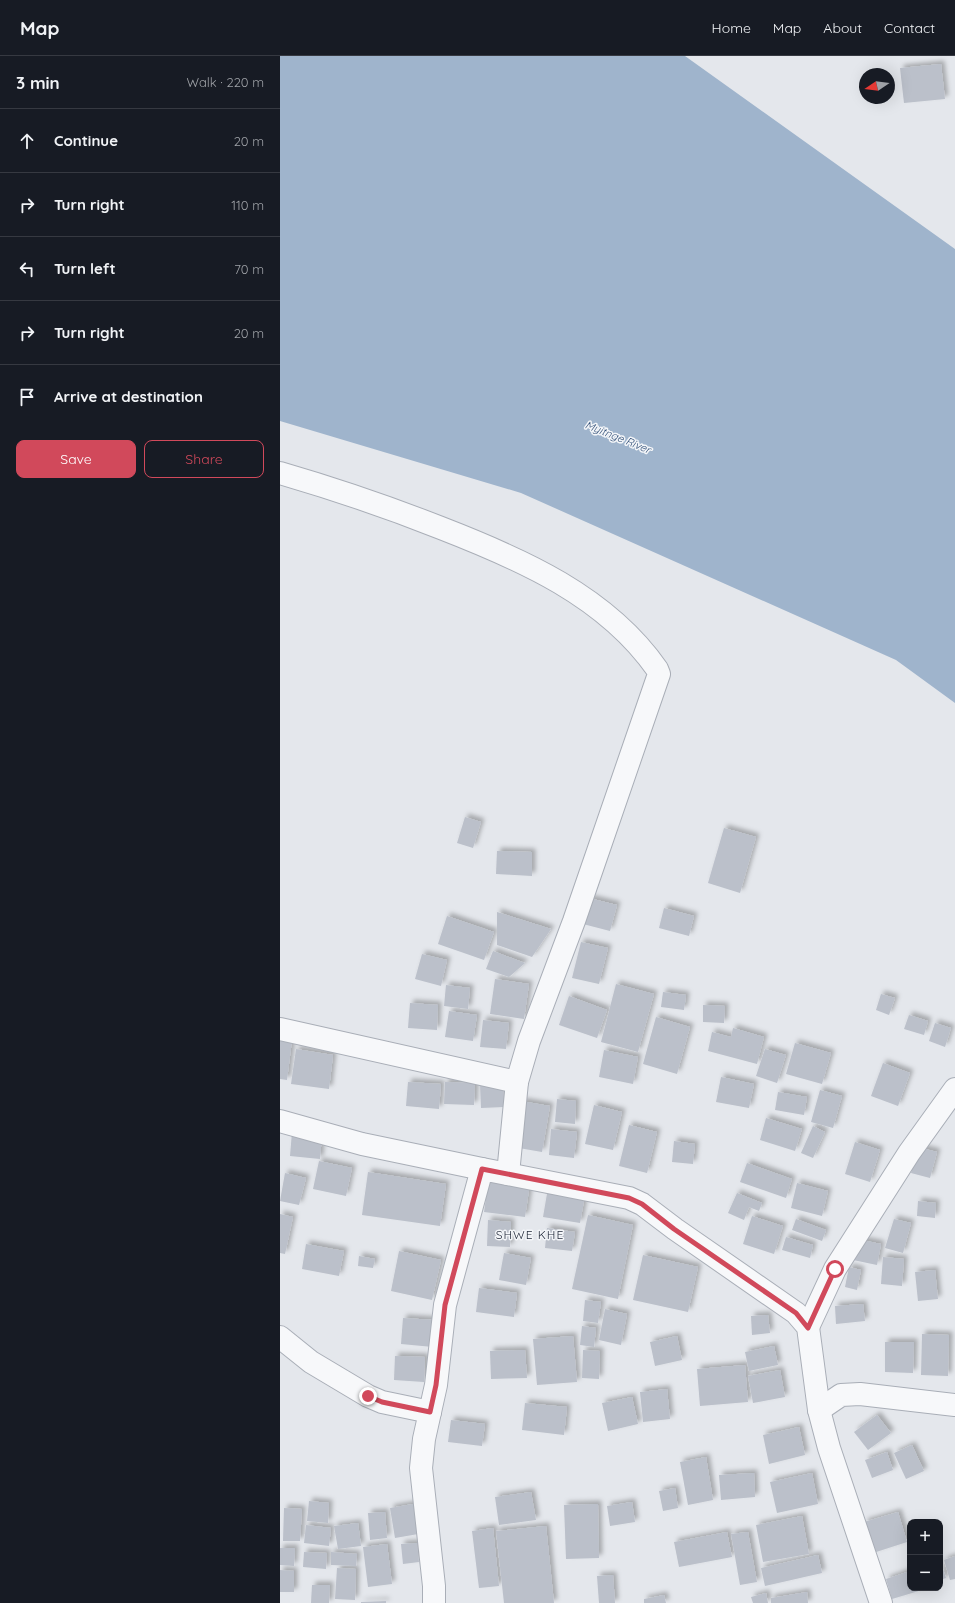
<!DOCTYPE html>
<html lang="en">
<head>
<meta charset="utf-8">
<style>
	:root { --surface:#171b24; --page:#20242c; --text:#f1f3f6; --muted:#9ea1a6; --line:#363941; --accent:#d1495b }
	body { margin:0; font-family:Quicksand,sans-serif; background:var(--page); color:var(--text) }
	.controls { position:absolute; right:12px; bottom:12px; display:grid; overflow:hidden; border-radius:8px; box-shadow:0 4px 16px #0002 }
	.controls button { width:36px; height:36px; display:grid; place-items:center; padding:0; border:0; border-bottom:1px solid var(--line); background:var(--surface); color:var(--text); font:20px sans-serif }
	.compass { position:absolute; left:579px; top:12px; width:36px; height:36px; border-radius:50%; background:var(--surface); box-shadow:0 4px 16px #0002; rotate:257deg }
	.stop { position:absolute; width:12px; height:12px; margin:-9px; border:3px solid #d1495b; border-radius:50%; background:#fff }
	.stop.end { background:#d1495b; border-color:#fff; box-shadow:0 1px 4px #0008 }
	.list { margin:0; padding:0; list-style:none }
	h2 { display:flex; justify-content:space-between; align-items:center; height:52px; margin:0; padding:0 16px; font-size:17px }
	h2 small { font-size:13px; font-weight:400; color:var(--muted) }
	.list li { display:grid; grid-template-columns:26px 1fr auto; gap:12px; align-items:center; box-sizing:border-box; height:64px; padding:0 16px; border-top:1px solid var(--line) }
	.list b { display:block; font-size:15px; white-space:nowrap }
	.list em { font-size:13px; font-style:normal; color:var(--muted) }
	.actions { display:flex; gap:8px; padding:12px 16px }
	.actions a { flex:1; padding:9px 0; border:1px solid var(--accent); border-radius:8px; text-align:center; font-size:14px; color:var(--accent) }
	.actions .main { background:var(--accent); color:#fff }
	.icon { flex:none; width:22px; height:22px; fill:none; stroke:currentColor; stroke-width:2; stroke-linecap:round; stroke-linejoin:round }
	.map { position:relative; flex:none; width:675px; height:1547px; overflow:hidden }
	header { display:flex; align-items:center; gap:24px; box-sizing:border-box; height:56px; padding:0 20px; background:var(--surface); border-bottom:1px solid var(--line) }
	header strong { font-size:19px }
	nav { display:flex; gap:22px; margin-inline-start:auto; font-size:14px }
	main { display:flex }
	aside { flex:1; background:var(--surface) }
	.map>svg:first-child { display:block }
</style>
</head>
<body>
<header>
<strong>Map</strong>
<nav><a>Home</a><a>Map</a><a>About</a><a>Contact</a></nav>
</header>
<main>
<aside>
<h2>3 min<small>Walk · 220 m</small></h2>
<ul class="list">
<li><svg class="icon" aria-label="ahead" viewBox="0 0 24 24"><path d="M12 20V5M6 11l6-6 6 6"/></svg><div><b>Continue</b></div><em>20 m</em></li>
<li><svg class="icon" aria-label="right" viewBox="0 0 24 24"><path d="M7 20v-9h11M14 6l5 5-5 5"/></svg><div><b>Turn right</b></div><em>110 m</em></li>
<li><svg class="icon" aria-label="left" viewBox="0 0 24 24"><path d="M17 20v-9H6M10 6l-5 5 5 5"/></svg><div><b>Turn left</b></div><em>70 m</em></li>
<li><svg class="icon" aria-label="right" viewBox="0 0 24 24"><path d="M7 20v-9h11M14 6l5 5-5 5"/></svg><div><b>Turn right</b></div><em>20 m</em></li>
<li><svg class="icon" aria-label="arrive" viewBox="0 0 24 24"><path d="M6 21V4h12l-3 4 3 4H6"/></svg><div><b>Arrive at destination</b></div></li>
</ul>
<div class="actions"><a class="main">Save</a><a>Share</a></div>
</aside>
<div class="map">
<svg width="675" height="1547" viewBox="0 0 675 1547">
	<defs>
		<filter id="shadow"><feDropShadow dx="3.5" dy="-3.5" stdDeviation="2" flood-color="#0004"/></filter>
	</defs>
	<rect width="100%" height="100%" fill="#e4e7ec"/>
	<path fill="#9fb4cc" d="M0,0H405L675,193V647L616,604L241,437L0,365Z"/>
	<g fill="#bbc0ca" filter="url(#shadow)">
		<path d="M661,8L665,43L624,47L620,12Z"/>
		<path d="M185,761L201,766L193,792L177,787Z"/>
		<path d="M444,772L476,781L460,837L428,827Z"/>
		<path d="M217,795L252,796V820L216,818Z"/>
		<path d="M309,842L337,849L330,875L303,868Z"/>
		<path d="M384,852L414,860L409,880L379,872Z"/>
		<path d="M217,856L271,873L252,901L217,889Z"/>
		<path d="M167,860L214,876L204,904L158,888Z"/>
		<path d="M301,886L328,892L319,928L292,922Z"/>
		<path d="M213,895L245,907L229,921L206,913Z"/>
		<path d="M142,898L167,904L161,930L135,923Z"/>
		<path d="M215,923L249,928L244,963L210,958Z"/>
		<path d="M336,928L374,938L358,996L321,986Z"/>
		<path d="M166,929L190,932L188,953L164,950Z"/>
		<path d="M383,936L406,939L404,954L381,951Z"/>
		<path d="M601,938L615,942L609,959L596,954Z"/>
		<path d="M289,940L327,954L317,982L279,969Z"/>
		<path d="M130,947L158,949L157,974L128,972Z"/>
		<path d="M423,949L445,950L444,967L423,966Z"/>
		<path d="M169,955L197,959L193,985L165,981Z"/>
		<path d="M629,959L648,965L644,979L624,973Z"/>
		<path d="M376,961L410,971L397,1018L363,1008Z"/>
		<path d="M203,964L229,967L226,993L200,991Z"/>
		<path d="M655,967L671,972L665,991L649,985Z"/>
		<path d="M453,972L484,981L477,1008L428,995L432,976L451,981Z"/>
		<path d="M0,982L12,984L7,1024L0,1023Z"/>
		<path d="M515,987L551,997L542,1028L506,1018Z"/>
		<path d="M16,993L53,999L49,1033L11,1028Z"/>
		<path d="M485,993L506,999L497,1027L476,1020Z"/>
		<path d="M324,994L358,1001L353,1028L319,1021Z"/>
		<path d="M603,1007L630,1017L618,1050L591,1040Z"/>
		<path d="M441,1021L474,1028L469,1052L436,1046Z"/>
		<path d="M128,1026L161,1028L159,1053L126,1050Z"/>
		<path d="M165,1026L195,1027L194,1049L164,1048Z"/>
		<path d="M223,1027L224,1051L201,1052L200,1028Z"/>
		<path d="M540,1034L562,1040L553,1072L531,1066Z"/>
		<path d="M498,1036L527,1041L524,1059L495,1054Z"/>
		<path d="M277,1043L296,1045L295,1068L275,1066Z"/>
		<path d="M241,1045L270,1050L262,1096L233,1091Z"/>
		<path d="M314,1049L342,1056L333,1094L305,1088Z"/>
		<path d="M486,1062L522,1073L515,1095L480,1084Z"/>
		<path d="M349,1069L377,1076L367,1117L339,1110Z"/>
		<path d="M533,1070L545,1076L533,1102L521,1097Z"/>
		<path d="M271,1073L297,1076L294,1102L269,1099Z"/>
		<path d="M12,1076L42,1079L40,1103L10,1100Z"/>
		<path d="M394,1085L415,1088L413,1108L392,1106Z"/>
		<path d="M575,1086L600,1094L590,1126L565,1118Z"/>
		<path d="M638,1091L657,1096L650,1122L631,1117Z"/>
		<path d="M39,1105L72,1112L66,1140L33,1133Z"/>
		<path d="M467,1107L512,1123L506,1142L460,1126Z"/>
		<path d="M88,1116L166,1128L160,1170L82,1159Z"/>
		<path d="M5,1117L26,1122L19,1149L0,1145Z"/>
		<path d="M209,1122L250,1127L245,1161L204,1156Z"/>
		<path d="M517,1127L548,1135L542,1160L511,1152Z"/>
		<path d="M268,1132L305,1139L300,1167L263,1161Z"/>
		<path d="M457,1137L482,1147L479,1155L469,1151L464,1164L448,1157Z"/>
		<path d="M638,1145L656,1147L655,1162L637,1160Z"/>
		<path d="M0,1158L13,1161L5,1198L0,1197Z"/>
		<path d="M308,1159L353,1169L338,1243L292,1233Z"/>
		<path d="M472,1160L503,1170L494,1198L463,1188Z"/>
		<path d="M516,1163L546,1174L542,1185L512,1174Z"/>
		<path d="M614,1163L631,1167L623,1197L605,1192Z"/>
		<path d="M208,1164L231,1166L230,1191L207,1190Z"/>
		<path d="M267,1172L295,1176L292,1195L265,1192Z"/>
		<path d="M506,1181L533,1189L530,1202L502,1194Z"/>
		<path d="M577,1183L601,1188L597,1209L573,1204Z"/>
		<path d="M26,1188L64,1195L59,1220L22,1213Z"/>
		<path d="M119,1195L161,1204L152,1244L111,1235Z"/>
		<path d="M224,1197L251,1202L246,1229L219,1224Z"/>
		<path d="M363,1199L418,1211L408,1256L353,1244Z"/>
		<path d="M79,1200L95,1203L93,1212L78,1210Z"/>
		<path d="M603,1201L624,1203L622,1230L601,1228Z"/>
		<path d="M569,1211L581,1214L577,1234L565,1231Z"/>
		<path d="M655,1214L658,1243L638,1245L635,1216Z"/>
		<path d="M199,1232L237,1237L234,1261L196,1256Z"/>
		<path d="M305,1244L321,1246L318,1267L303,1265Z"/>
		<path d="M583,1248L585,1265L556,1268L555,1250Z"/>
		<path d="M325,1253L347,1258L341,1289L319,1284Z"/>
		<path d="M488,1259L490,1277L472,1279L471,1260Z"/>
		<path d="M123,1262L155,1264L153,1291L121,1288Z"/>
		<path d="M302,1270L316,1272L314,1291L300,1289Z"/>
		<path d="M642,1278L669,1279L668,1320L641,1319Z"/>
		<path d="M293,1280L297,1326L257,1329L253,1283Z"/>
		<path d="M397,1280L402,1304L375,1310L370,1286Z"/>
		<path d="M605,1286H634L633,1317L605,1316Z"/>
		<path d="M494,1290L498,1309L469,1315L465,1296Z"/>
		<path d="M245,1294L247,1322L211,1323L210,1295Z"/>
		<path d="M303,1294L320,1295L319,1323L302,1322Z"/>
		<path d="M115,1300L145,1301L144,1326L114,1324Z"/>
		<path d="M465,1309L468,1346L420,1350L417,1313Z"/>
		<path d="M500,1314L505,1341L473,1347L468,1320Z"/>
		<path d="M387,1333L390,1363L363,1366L360,1336Z"/>
		<path d="M352,1341L358,1368L328,1375L322,1347Z"/>
		<path d="M245,1347L287,1351L284,1379L242,1374Z"/>
		<path d="M597,1359L611,1377L588,1394L574,1376Z"/>
		<path d="M171,1364L205,1368L202,1390L168,1386Z"/>
		<path d="M519,1371L525,1399L489,1408L483,1379Z"/>
		<path d="M632,1389L644,1415L626,1423L614,1397Z"/>
		<path d="M607,1396L613,1414L592,1422L585,1404Z"/>
		<path d="M426,1401L433,1444L408,1449L400,1406Z"/>
		<path d="M474,1417L475,1441L441,1444L439,1419Z"/>
		<path d="M532,1417L538,1448L497,1457L490,1426Z"/>
		<path d="M395,1432L398,1452L383,1455L379,1435Z"/>
		<path d="M251,1436L256,1464L219,1469L215,1441Z"/>
		<path d="M29,1445L49,1447L48,1467L27,1465Z"/>
		<path d="M352,1446L355,1466L330,1470L327,1450Z"/>
		<path d="M139,1447L144,1477L115,1482L110,1452Z"/>
		<path d="M318,1448L319,1502L286,1503L284,1449Z"/>
		<path d="M4,1452L22,1453L20,1485H3Z"/>
		<path d="M105,1456L107,1482L90,1484L88,1457Z"/>
		<path d="M618,1456L627,1486L593,1497L584,1466Z"/>
		<path d="M522,1460L529,1498L483,1506L476,1469Z"/>
		<path d="M78,1467L81,1490L58,1493L54,1470Z"/>
		<path d="M26,1469L51,1472L49,1490L24,1487Z"/>
		<path d="M266,1470L274,1547H224L216,1475Z"/>
		<path d="M213,1472L219,1530L199,1532L192,1475Z"/>
		<path d="M447,1476L452,1501L399,1511L394,1486Z"/>
		<path d="M468,1476L477,1526L460,1529L451,1478Z"/>
		<path d="M137,1487L139,1506L123,1508L121,1488Z"/>
		<path d="M107,1488L112,1528L88,1531L83,1491Z"/>
		<path d="M0,1492H15L14,1510L0,1509Z"/>
		<path d="M24,1496L47,1497L46,1513L23,1511Z"/>
		<path d="M51,1496L77,1498L76,1510L51,1509Z"/>
		<path d="M538,1499L542,1517L485,1530L481,1512Z"/>
		<path d="M675,1500V1523L670,1524L664,1504Z"/>
		<path d="M660,1504L666,1522L660,1524Z"/>
		<path d="M57,1512L76,1513L75,1544L55,1543Z"/>
		<path d="M0,1514L14,1515V1536H0Z"/>
		<path d="M630,1515V1532H642V1534L612,1543L606,1523Z"/>
		<path d="M333,1519L335,1547H319L317,1520Z"/>
		<path d="M32,1529H50L49,1547H31Z"/>
		<path d="M527,1536L528,1547H491V1542Z"/>
		<path d="M486,1537L488,1547H473L471,1541Z"/>
		<path d="M384,1539L386,1547H364V1543Z"/>
		<path d="M106,1545V1547H81V1546Z"/>
	</g>
	<g fill="none" stroke-linecap="round" stroke-linejoin="round">
		<g stroke="#a9aeb7" stroke-width="24">
			<g id="minor">
				<path d="M0,417C55,433 108,451 161,472C241,503 326,540 377,613L379,618L294,865L249,985L237,1026L228,1118"/>
				<path d="M0,973L237,1026"/>
				<path d="M0,1065L82,1088L202,1113"/>
				<path d="M528,1271L555,1213L629,1097L675,1033"/>
				<path d="M0,1281L31,1306L88,1340L102,1346L150,1356"/>
				<path d="M539,1354L561,1339L580,1338L675,1349"/>
				<path d="M154,1547V1530L141,1412L144,1383L156,1329L165,1249L202,1113L349,1142L362,1148L395,1173L516,1257L528,1271L539,1354L549,1392L601,1547"/>
			</g>
		</g>
		<use href="#minor" stroke="#f7f8fa" stroke-width="22"/>
	</g>
	<g fill="none" stroke-linecap="round" stroke-linejoin="round">
		<path stroke="#d1495b" stroke-width="5" d="M88,1340L102,1346L150,1356L156,1329L165,1249L202,1113L349,1142L362,1148L394,1173L516,1257L528,1272L555,1213"/>
	</g>
	<g text-anchor="middle" stroke-width="3" stroke-linejoin="round" paint-order="stroke">
		<g font-size="11" font-style="italic" fill="#34527a" stroke="#f4f6f9">
			<text transform="translate(338 381) rotate(22)" y="4">Myitnge River</text>
		</g>
		<g font-size="12" letter-spacing="1" fill="#1d2536" stroke="#f4f6f9">
			<text x="250" y="1183">SHWE KHE</text>
		</g>
	</g>
</svg>
<div class="controls">
<button>+</button>
<button>−</button>
</div>
<svg class="compass" viewBox="-18 -18 36 36"><path d="M0-13l5 13h-10z" fill="#e53935"/><path d="M0 13l5-13h-10z" fill="#9ea1a6"/></svg>
<div class="stop" style="left:555px;top:1213px"></div>
<div class="stop end" style="left:88px;top:1340px"></div>
</div>
</main>
</body>
</html>
